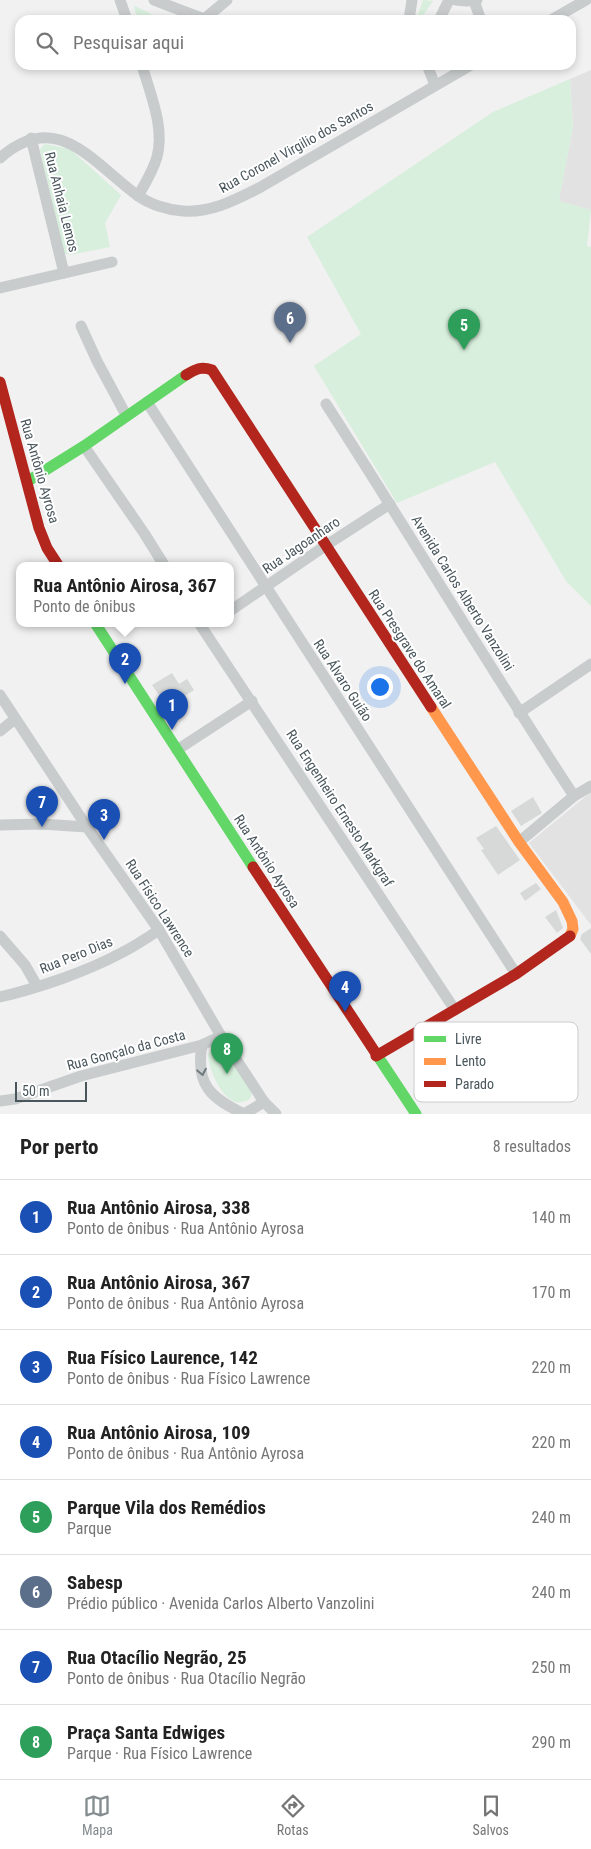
<!DOCTYPE html>
<html lang="pt">
<head>
<meta charset="utf-8">
<style>
	:root { --surface:#fff; --page:#f2f2f2; --text:#222; --muted:#767676; --line:#e0e0e0; --accent:#848c90 }
	body { margin:0; font-family:"Roboto Condensed",sans-serif; background:var(--page); color:var(--text) }
	.scale { position:absolute; left:15px; bottom:12px; width:72px; box-sizing:border-box; padding-left:5px; border:2px solid #49565c; border-top:0; font-size:14px; line-height:18px; white-space:nowrap; color:#49565c; -webkit-text-stroke:4px #fff; paint-order:stroke }
	.you { position:absolute; left:379px; top:686px; width:18px; height:18px; margin:-12px; border:4px solid #fff; border-radius:50%; background:#1a73e8; box-shadow:0 0 0 8px #1a73e833 }
	.badge { display:grid; place-items:center; width:32px; height:32px; border-radius:50%; background:var(--accent); color:#fff; font-size:16px; font-weight:700 }
	.pin { position:absolute; translate:-50% -41px; filter:drop-shadow(0 1px 2px #0008) }
	.pin::after { content:''; position:absolute; top:26px; width:18px; height:15px; background:inherit; clip-path:polygon(0 0,100% 0,50% 100%) }
	.popup { position:absolute; left:16px; top:562px; width:218px; height:65px; box-sizing:border-box; display:grid; place-content:center; border-radius:10px; background:var(--surface); filter:drop-shadow(0 1px 4px #0005); font-size:16px; white-space:nowrap; color:var(--muted) }
	.popup b { font-size:19px; color:var(--text) }
	.popup::after { content:''; position:absolute; left:50%; top:100%; margin-left:-10px; border:10px solid transparent; border-top-color:var(--surface) }
	.list { margin:0; padding:0; list-style:none }
	h2 { display:flex; justify-content:space-between; align-items:center; height:65px; margin:0; padding:0 20px; font-size:21px }
	h2 small { font-size:16px; font-weight:400; color:var(--muted) }
	.list li { display:grid; grid-template-columns:32px 1fr auto; gap:15px; align-items:center; box-sizing:border-box; height:75px; padding:0 20px; border-top:1px solid var(--line) }
	.list b { display:block; font-size:19px; white-space:nowrap }
	.list p { margin:0; font-size:16px; white-space:nowrap; color:var(--muted) }
	.list em { font-size:16px; font-style:normal; color:var(--muted) }
	.icon { flex:none; width:28px; height:28px; fill:none; stroke:currentColor; stroke-width:2; stroke-linecap:round; stroke-linejoin:round }
	.map { position:relative; flex:none; width:591px; height:1114px; overflow:hidden }
	.search { position:absolute; background:var(--surface); box-shadow:0 2px 8px #0003; left:15px; right:15px; top:15px; height:55px; display:flex; align-items:center; gap:12px; box-sizing:border-box; padding:0 18px; border-radius:15px; color:var(--muted); font-size:19px }
	.sheet { height:665px; background:var(--surface) }
	nav { display:flex; justify-content:space-around; align-items:center; box-sizing:border-box; height:70px; border-top:1px solid var(--line); background:var(--surface); font-size:14px; color:var(--muted) }
	nav a { display:grid; justify-items:center; gap:2px }
	nav .on { color:var(--accent) }
	.map>svg:first-child { display:block }
</style>
</head>
<body>
<div class="map">
<svg width="591" height="1114" viewBox="0 0 591 1114">
	<rect width="100%" height="100%" fill="#f1f1f1"/>
	<g fill="#e3e2e3">
		<path d="M591,70V210L558,201L573,127L570,79Z"/>
		<path d="M591,792V925L529,843Z"/>
	</g>
	<g fill="#d7efdc">
		<path d="M423,0L433,1L420,20H418V14Z"/>
		<path d="M135,6L157,17L175,20H138L134,7Z"/>
		<path d="M570,79L573,127L559,201L591,210L587,246L591,247V606L566,581L495,462L397,503L314,366L361,334L307,237L493,112Z"/>
		<path d="M45,144L70,149L121,195L105,223L110,247L70,255L64,253L40,149Z"/>
		<path d="M219,1044L223,1047L252,1092C251,1099 249,1101 242,1102C224,1106 208,1069 208,1054L214,1045Z"/>
	</g>
	<g fill="#d7d9d9">
		<path d="M172,673L179,684L187,679L194,690L163,710L157,701L161,698L152,685Z"/>
		<path d="M533,797L542,813L521,826L511,811Z"/>
		<path d="M496,826L520,860L498,875L481,850L484,849L476,838Z"/>
		<path d="M536,883L541,889L525,901L520,893Z"/>
		<path d="M556,910L563,928L557,933L545,917Z"/>
		<path d="M591,928V954L580,939L582,934Z"/>
	</g>
	<g fill="none" stroke-linecap="round" stroke-linejoin="round">
		<g stroke="#c8cccd" stroke-width="11">
			<path d="M120,0L127,20"/>
			<path d="M154,0L204,19"/>
			<path d="M456,0L466,1L477,0"/>
			<path d="M474,1L481,20"/>
			<path d="M203,20L227,0"/>
			<path d="M409,20L412,0"/>
			<path d="M439,20L449,0"/>
			<path d="M551,20L586,0"/>
			<path d="M427,65L435,85"/>
			<path d="M31,138L64,273"/>
			<path d="M0,158C57,108 92,162 137,195C149,204 167,210 183,211C211,213 235,200 259,188L471,65"/>
			<path d="M138,196C145,184 153,171 157,157C165,127 150,94 142,65"/>
			<path d="M0,288L112,262"/>
			<path d="M81,326L97,361L126,415"/>
			<path d="M147,402L516,974"/>
			<path d="M326,404C410,534 489,667 574,796"/>
			<path d="M84,446L144,533L164,565"/>
			<path d="M230,611L325,546L390,504"/>
			<path d="M199,623L455,1010"/>
			<path d="M0,695L87,827L159,930L221,1036L264,1102L276,1114"/>
			<path d="M519,713L591,664"/>
			<path d="M0,731L15,719"/>
			<path d="M177,750L252,701"/>
			<path d="M0,825L41,824L87,827"/>
			<path d="M519,842L574,796L591,786"/>
			<path d="M0,936L25,965L37,986"/>
			<path d="M0,997C39,988 88,971 123,952C135,946 147,938 159,930"/>
			<path d="M221,1036L202,1045C195,1085 211,1098 244,1114L264,1102"/>
			<path d="M0,1101L15,1099L81,1076L202,1045"/>
		</g>
		<g stroke="#63d668" stroke-width="11">
			<path d="M28,481L84,446L186,375"/>
			<path d="M95,623L253,867"/>
			<path d="M377,1055L416,1114"/>
		</g>
		<path stroke="#ff974d" stroke-width="11" d="M431,707L519,842L563,902L572,921L573,929L570,936"/>
		<g stroke="#b3261e" stroke-width="11">
			<path d="M186,375C196,369 201,366 212,370L431,707"/>
			<path d="M0,382L39,528L47,548L58,565"/>
			<path d="M253,867L377,1055"/>
			<path d="M376,1056L516,974L570,936"/>
		</g>
	</g>
	<defs><path id="oneway-chevron" d="M-2-3.5L2.5 0L-2 3.5" fill="none" stroke-width="1.6" stroke-linecap="round" stroke-linejoin="round" transform="scale(1.25)"/></defs>
	<use stroke="#6f797e" href="#oneway-chevron" transform="translate(202 1072) rotate(79)"/>
	<g text-anchor="middle" stroke-width="4" stroke-linejoin="round" paint-order="stroke">
		<g font-size="14" fill="#49565c" stroke="#fff">
			<text transform="translate(296 147) rotate(-29)" y="5">Rua Coronel Virgilio dos Santos</text>
			<text transform="translate(62 202) rotate(76)" y="5">Rua Anhaia Lemos</text>
			<text transform="translate(40 471) rotate(74)" y="5">Rua Antônio Ayrosa</text>
			<text transform="translate(301 545) rotate(-34)" y="5">Rua Jagoanharo</text>
			<text transform="translate(463 593) rotate(58)" y="5">Avenida Carlos Alberto Vanzolini</text>
			<text transform="translate(410 649) rotate(57)" y="5">Rua Presgrave do Amaral</text>
			<text transform="translate(343 680) rotate(57)" y="5">Rua Álvaro Guião</text>
			<text transform="translate(340 808) rotate(57)" y="5">Rua Engenheiro Ernesto Markgraf</text>
			<text transform="translate(267 861) rotate(57)" y="5">Rua Antônio Ayrosa</text>
			<text transform="translate(160 908) rotate(57)" y="5">Rua Físico Lawrence</text>
			<text transform="translate(76 955) rotate(-22)" y="5">Rua Pero Dias</text>
			<text transform="translate(126 1050) rotate(-15)" y="5">Rua Gonçalo da Costa</text>
		</g>
	</g>
	<rect x="414" y="1022" width="164" height="80" rx="8" fill="#fff" stroke="#c8ccce" stroke-width="1"/>
	<rect x="424" y="1036" width="22" height="6" fill="#63d668"/>
	<rect x="424" y="1058" width="22" height="7" fill="#ff974d"/>
	<rect x="424" y="1081" width="22" height="6" fill="#b3261e"/>
	<g font-size="14" fill="#49565c">
		<text x="455" y="1044">Livre</text>
		<text x="455" y="1066">Lento</text>
		<text x="455" y="1089">Parado</text>
	</g>
</svg>
<div class="scale">50 m</div>
<div class="you"></div>
<div class="pin badge" style="left:172px;top:730px;background:#1a4fb4">1</div>
<div class="pin badge" style="left:125px;top:684px;background:#1a4fb4">2</div>
<div class="popup"><b>Rua Antônio Airosa, 367</b>Ponto de ônibus</div>
<div class="pin badge" style="left:104px;top:840px;background:#1a4fb4">3</div>
<div class="pin badge" style="left:345px;top:1012px;background:#1a4fb4">4</div>
<div class="pin badge" style="left:464px;top:350px;background:#2e9e5b">5</div>
<div class="pin badge" style="left:290px;top:343px;background:#5c6f8a">6</div>
<div class="pin badge" style="left:42px;top:827px;background:#1a4fb4">7</div>
<div class="pin badge" style="left:227px;top:1074px;background:#2e9e5b">8</div>
<div class="search"><svg class="icon" aria-label="search" viewBox="0 0 24 24"><circle cx="10" cy="10" r="6"/><path d="M15 15l6 6"/></svg>Pesquisar aqui</div>
</div>
<section class="sheet">
<h2>Por perto<small>8 resultados</small></h2>
<ul class="list">
<li><span class="badge" style="background:#1a4fb4">1</span><div><b>Rua Antônio Airosa, 338</b><p>Ponto de ônibus · Rua Antônio Ayrosa</p></div><em>140 m</em></li>
<li><span class="badge" style="background:#1a4fb4">2</span><div><b>Rua Antônio Airosa, 367</b><p>Ponto de ônibus · Rua Antônio Ayrosa</p></div><em>170 m</em></li>
<li><span class="badge" style="background:#1a4fb4">3</span><div><b>Rua Físico Laurence, 142</b><p>Ponto de ônibus · Rua Físico Lawrence</p></div><em>220 m</em></li>
<li><span class="badge" style="background:#1a4fb4">4</span><div><b>Rua Antônio Airosa, 109</b><p>Ponto de ônibus · Rua Antônio Ayrosa</p></div><em>220 m</em></li>
<li><span class="badge" style="background:#2e9e5b">5</span><div><b>Parque Vila dos Remédios</b><p>Parque</p></div><em>240 m</em></li>
<li><span class="badge" style="background:#5c6f8a">6</span><div><b>Sabesp</b><p>Prédio público · Avenida Carlos Alberto Vanzolini</p></div><em>240 m</em></li>
<li><span class="badge" style="background:#1a4fb4">7</span><div><b>Rua Otacílio Negrão, 25</b><p>Ponto de ônibus · Rua Otacílio Negrão</p></div><em>250 m</em></li>
<li><span class="badge" style="background:#2e9e5b">8</span><div><b>Praça Santa Edwiges</b><p>Parque · Rua Físico Lawrence</p></div><em>290 m</em></li>
</ul>
</section>
<nav>
<a class="on"><svg class="icon" aria-label="map" viewBox="0 0 24 24"><path d="M3 6l6-2 6 2 6-2v14l-6 2-6-2-6 2zM9 4v14M15 6v14"/></svg>Mapa</a>
<a><svg class="icon" aria-label="directions" viewBox="0 0 24 24"><path d="M12 3l9 9-9 9-9-9zM9 14v-3h6M13 9l2 2-2 2"/></svg>Rotas</a>
<a><svg class="icon" aria-label="saved" viewBox="0 0 24 24"><path d="M7 4h10v16l-5-4-5 4z"/></svg>Salvos</a>
</nav>
</body>
</html>
